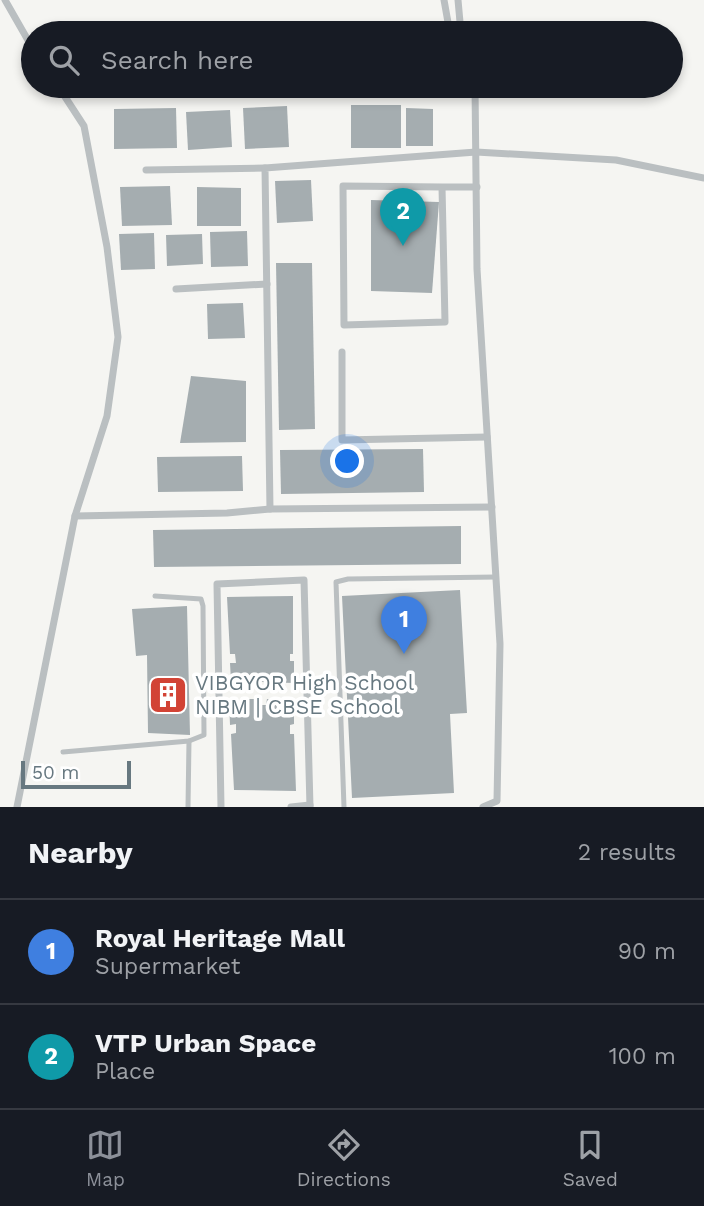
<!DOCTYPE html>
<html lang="en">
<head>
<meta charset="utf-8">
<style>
	:root { --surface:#171b24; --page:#242831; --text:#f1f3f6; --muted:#9ea1a6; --line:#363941; --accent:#8c9099 }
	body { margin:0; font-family:"Work Sans",sans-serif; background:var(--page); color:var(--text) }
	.scale { position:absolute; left:21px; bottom:18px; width:110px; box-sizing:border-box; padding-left:7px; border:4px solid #677880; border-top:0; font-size:19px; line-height:24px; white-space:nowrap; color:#677880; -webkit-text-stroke:5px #fff; paint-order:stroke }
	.you { position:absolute; left:348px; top:462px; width:24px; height:24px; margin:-18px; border:5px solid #fff; border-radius:50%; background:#1a73e8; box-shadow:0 0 0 10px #1a73e833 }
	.badge { display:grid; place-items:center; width:46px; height:46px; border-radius:50%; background:var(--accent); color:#fff; font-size:23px; font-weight:700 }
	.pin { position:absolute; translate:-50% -58px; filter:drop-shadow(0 2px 4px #0008) }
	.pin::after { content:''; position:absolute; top:37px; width:24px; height:21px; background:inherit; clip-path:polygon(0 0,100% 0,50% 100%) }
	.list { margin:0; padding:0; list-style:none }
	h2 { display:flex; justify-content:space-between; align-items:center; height:91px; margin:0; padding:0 28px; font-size:30px }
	h2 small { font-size:23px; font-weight:400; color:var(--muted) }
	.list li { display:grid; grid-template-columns:46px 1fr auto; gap:21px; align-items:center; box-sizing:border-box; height:105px; padding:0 28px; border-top:2px solid var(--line) }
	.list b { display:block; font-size:26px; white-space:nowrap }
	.list p { margin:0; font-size:23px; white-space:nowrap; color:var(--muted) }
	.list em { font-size:23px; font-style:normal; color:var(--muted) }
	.icon { flex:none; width:38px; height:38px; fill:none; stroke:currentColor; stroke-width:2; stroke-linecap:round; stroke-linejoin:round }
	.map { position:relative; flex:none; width:704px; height:807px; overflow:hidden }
	.search { position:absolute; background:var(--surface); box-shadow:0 4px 10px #0003; left:21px; right:21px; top:21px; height:77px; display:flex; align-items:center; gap:18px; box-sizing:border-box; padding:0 24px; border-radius:38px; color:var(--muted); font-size:26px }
	.sheet { height:301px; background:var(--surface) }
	nav { display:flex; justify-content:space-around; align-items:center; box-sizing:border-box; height:98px; border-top:2px solid var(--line); background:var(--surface); font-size:19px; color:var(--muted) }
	nav a { display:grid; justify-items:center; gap:4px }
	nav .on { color:var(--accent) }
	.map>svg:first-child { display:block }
</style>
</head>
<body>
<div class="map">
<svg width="704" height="807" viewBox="0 0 704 807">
	<rect width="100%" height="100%" fill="#f5f5f2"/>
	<g fill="#a5adb0">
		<rect x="351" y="105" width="50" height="43"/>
		<path d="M287,106L289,147L245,149L243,108Z"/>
		<path d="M176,108L177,148L114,149V109Z"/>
		<path d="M406,108L433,109V146H406Z"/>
		<path d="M230,110L232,147L188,150L186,112Z"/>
		<path d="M311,180L313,221L277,223L275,181Z"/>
		<path d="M170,186L172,225L122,226L120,187Z"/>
		<path d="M197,187L241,188V226H197Z"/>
		<path d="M371,200L439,202L432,293L371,291Z"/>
		<path d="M247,231L248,266L211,267L210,232Z"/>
		<path d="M154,233L155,269L121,270L119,234Z"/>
		<path d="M202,234L203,264L167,266L166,235Z"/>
		<path d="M276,263H312L315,429L279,430Z"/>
		<path d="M243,303L245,338L208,339L207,304Z"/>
		<path d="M191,376L246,381V442L180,443Z"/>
		<path d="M423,449L424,492L281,494L280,450Z"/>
		<path d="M242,456L243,491L158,492L157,457Z"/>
		<path d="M461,526V564L154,567L153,530Z"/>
		<path d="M460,590L467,713L450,714L454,793L352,798L342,596Z"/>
		<path d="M293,596V654H290V661H294V683L231,681L230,663H236L235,654H230L227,597Z"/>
		<path d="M187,606L190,735L148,733L147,655L136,656L132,609Z"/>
		<path d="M229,699H236V703H246V699H256V705H266L267,699L294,702V724L290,725V734H294L296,791L234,790L231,734L236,733V724L230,725Z"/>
	</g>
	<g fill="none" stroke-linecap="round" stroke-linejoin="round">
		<g stroke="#babfc1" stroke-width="5">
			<path d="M63,752L189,741L204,735L203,606L201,599L155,596"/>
			<path d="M188,807L189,741"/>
			<path d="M344,807L336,582L348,579L496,577"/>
		</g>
		<g stroke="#babfc1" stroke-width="7">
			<path d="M5,0L33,49"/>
			<path d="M444,0L449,28L454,33"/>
			<path d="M458,0L461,33"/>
			<path d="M475,86L477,269L500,644L497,801L483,807"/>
			<path d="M146,170L265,168"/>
			<path d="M442,187L343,186L344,325L445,322L442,187H477"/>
			<path d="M176,289L267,284"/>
			<path d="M342,352V440L487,437"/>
			<path d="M492,507L270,509L265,168L476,152L616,160L704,178"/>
			<path d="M75,516L227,513L270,509"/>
			<path d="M17,807L75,516L107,416L118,337L107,247L84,126L58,86"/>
			<path d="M221,807L217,584L304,580L310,807"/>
			<path d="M291,807L310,805"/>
		</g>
	</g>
	<defs>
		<g id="building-square" transform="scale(2.0125)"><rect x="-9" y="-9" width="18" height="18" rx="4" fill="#d24335" stroke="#fff"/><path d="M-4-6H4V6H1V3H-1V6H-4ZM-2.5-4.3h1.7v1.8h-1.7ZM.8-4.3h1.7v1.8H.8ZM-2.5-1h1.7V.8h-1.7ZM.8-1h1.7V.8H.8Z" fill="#fff"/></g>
	</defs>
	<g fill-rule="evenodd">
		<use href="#building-square" x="168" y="695"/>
	</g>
	<g text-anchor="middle" stroke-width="7" stroke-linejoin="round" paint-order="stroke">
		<g font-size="21" fill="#677880" stroke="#fff" text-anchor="start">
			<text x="195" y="690">VIBGYOR High School<tspan x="195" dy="24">NIBM | CBSE School</tspan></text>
		</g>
	</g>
</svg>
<div class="scale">50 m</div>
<div class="you"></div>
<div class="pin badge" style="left:404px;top:654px;background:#3f7fe0">1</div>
<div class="pin badge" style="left:403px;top:246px;background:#0f9aa8">2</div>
<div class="search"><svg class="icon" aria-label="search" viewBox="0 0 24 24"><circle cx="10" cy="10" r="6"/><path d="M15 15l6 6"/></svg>Search here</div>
</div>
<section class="sheet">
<h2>Nearby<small>2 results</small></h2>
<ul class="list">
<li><span class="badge" style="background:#3f7fe0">1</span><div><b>Royal Heritage Mall</b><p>Supermarket</p></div><em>90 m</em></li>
<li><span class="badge" style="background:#0f9aa8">2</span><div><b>VTP Urban Space</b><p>Place</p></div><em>100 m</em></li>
</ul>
</section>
<nav>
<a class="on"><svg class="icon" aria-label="map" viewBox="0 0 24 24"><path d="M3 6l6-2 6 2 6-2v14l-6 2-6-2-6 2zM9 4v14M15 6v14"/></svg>Map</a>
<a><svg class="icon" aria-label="directions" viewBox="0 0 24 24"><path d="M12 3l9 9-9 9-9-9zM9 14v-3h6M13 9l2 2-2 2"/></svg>Directions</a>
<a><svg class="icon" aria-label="saved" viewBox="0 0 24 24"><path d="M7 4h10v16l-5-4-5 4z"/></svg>Saved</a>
</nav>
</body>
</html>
